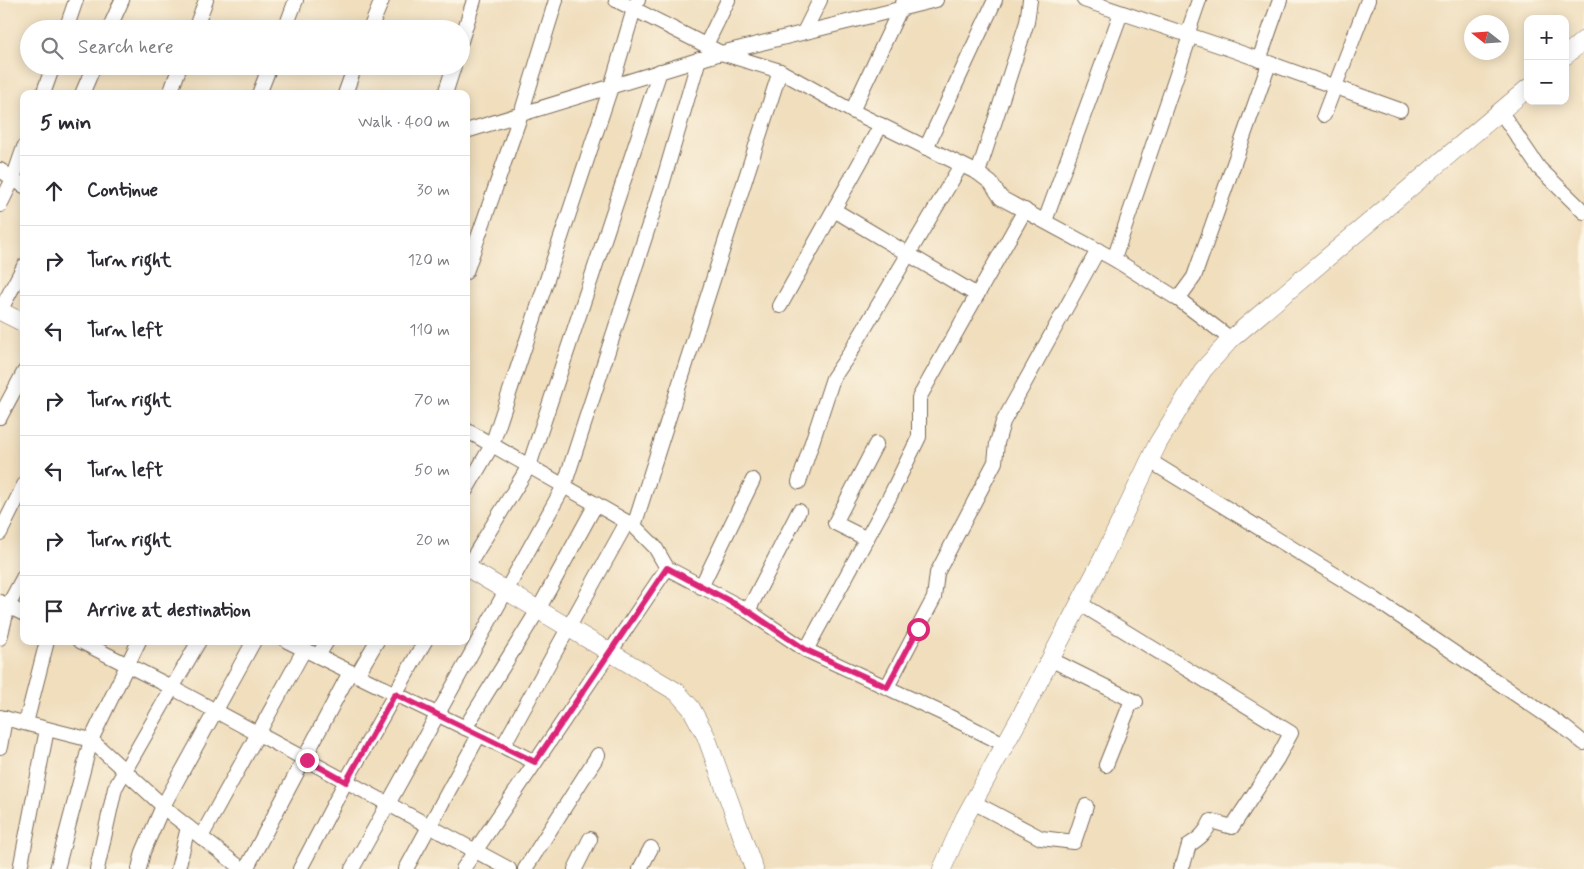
<!DOCTYPE html>
<html lang="en">
<head>
<meta charset="utf-8">
<style>
	:root { --surface:#fff; --page:#f2f2f3; --text:#2b2b33; --muted:#7c7c81; --line:#e1e1e2 }
	body { margin:0; font-family:Mynerve,sans-serif; background:var(--page); color:var(--text) }
	.controls { position:absolute; right:15px; top:15px; display:grid; overflow:hidden; border-radius:10px; box-shadow:0 2px 12px #0003 }
	.controls button { width:45px; height:45px; display:grid; place-items:center; padding:0; border:0; border-bottom:1px solid var(--line); background:var(--surface); color:var(--text); font:25px sans-serif }
	.compass { position:absolute; left:1464px; top:15px; width:45px; height:45px; border-radius:50%; background:var(--surface); box-shadow:0 2px 12px #0003; rotate:287deg }
	.stop { position:absolute; width:15px; height:15px; margin:-11px; border:4px solid #db2777; border-radius:50%; background:#fff }
	.stop.end { background:#db2777; border-color:#fff; box-shadow:0 1px 5px #0008 }
	.list { margin:0; padding:0; list-style:none }
	h2 { display:flex; justify-content:space-between; align-items:center; height:65px; margin:0; padding:0 20px; font-size:21px }
	h2 small { font-size:16px; font-weight:400; color:var(--muted) }
	.list li { display:grid; grid-template-columns:32px 1fr auto; gap:15px; align-items:center; box-sizing:border-box; height:70px; padding:0 20px; border-top:1px solid var(--line) }
	.list b { display:block; font-size:19px; white-space:nowrap }
	.list em { font-size:16px; font-style:normal; color:var(--muted) }
	.icon { flex:none; width:28px; height:28px; fill:none; stroke:currentColor; stroke-width:2; stroke-linecap:round; stroke-linejoin:round }
	.map { position:relative; flex:none; width:1584px; height:869px; overflow:hidden }
	.search { position:absolute; background:var(--surface); box-shadow:0 2px 12px #0003; left:20px; top:20px; width:450px; height:55px; display:flex; align-items:center; gap:12px; box-sizing:border-box; padding:0 18px; border-radius:28px; color:var(--muted); font-size:19px }
	.panel { position:absolute; background:var(--surface); box-shadow:0 2px 12px #0003; left:20px; top:90px; width:450px; height:555px; border-radius:10px }
	.map>svg:first-child { display:block }
</style>
</head>
<body>
<div class="map">
<svg width="1584" height="869" viewBox="0 0 1584 869">
	<rect width="100%" height="100%" fill="#fcf5e5"/>
	<filter id="ink" filterUnits="userSpaceOnUse"><feTurbulence type="fractalNoise" baseFrequency=".02" numOctaves="2"/><feDisplacementMap in="SourceGraphic" scale="10" xChannelSelector="R" yChannelSelector="G"/><feConvolveMatrix kernelMatrix="1 2 1 2 8 2 1 2 1" color-interpolation-filters="sRGB"/></filter>
	<filter id="wash" filterUnits="userSpaceOnUse"><feTurbulence type="fractalNoise" baseFrequency=".0096" numOctaves="4" result="noise"/><feDisplacementMap in="SourceGraphic" scale="20" xChannelSelector="R" yChannelSelector="G"/><feGaussianBlur stdDeviation="1.12" result="paint"/><feColorMatrix in="noise" values="0 0 0 0 0 0 0 0 0 0 0 0 0 0 0 0 0 1.4 0 .05"/><feComposite in="paint" operator="in"/></filter>
	<g filter="url(#wash)">
		<rect width="100%" height="100%" fill="#f0debd"/>
	</g>
	<g filter="url(#ink)">
		<g fill="none" stroke-linecap="round" stroke-linejoin="round">
			<g stroke="#7a6956" stroke-width="16">
				<g id="minor">
					<path d="M616,0L721,53L780,71L852,111L978,173L991,183L1001,198L1114,259L1178,299L1231,339"/>
					<path d="M1084,0L1230,49L1400,110"/>
					<path d="M66,29L76,0"/>
					<path d="M109,29L122,0"/>
					<path d="M195,29L206,0"/>
					<path d="M285,29L296,0"/>
					<path d="M370,29L382,0"/>
					<path d="M804,32L820,0"/>
					<path d="M1187,35L1199,0"/>
					<path d="M461,41L474,0"/>
					<path d="M706,45L728,0"/>
					<path d="M1259,60L1280,0"/>
					<path d="M43,94L53,66"/>
					<path d="M82,94L94,66"/>
					<path d="M170,94L180,66"/>
					<path d="M259,94L270,66"/>
					<path d="M345,94L355,66"/>
					<path d="M445,94L454,66"/>
					<path d="M852,111L903,3"/>
					<path d="M1500,111L1539,168L1584,212"/>
					<path d="M1324,115L1368,0"/>
					<path d="M466,131L721,53L936,0"/>
					<path d="M926,148L995,0"/>
					<path d="M0,170L24,186"/>
					<path d="M978,173L1027,22L1030,0"/>
					<path d="M0,205L13,179L24,147"/>
					<path d="M834,210L977,295"/>
					<path d="M1045,221L1121,13"/>
					<path d="M1114,259L1190,36"/>
					<path d="M466,272L521,114L556,0"/>
					<path d="M1178,299L1194,277L1269,64"/>
					<path d="M780,306L881,125"/>
					<path d="M0,311L24,266"/>
					<path d="M0,417L24,372"/>
					<path d="M466,430L634,526L655,547L667,568L748,611L806,650L944,714L1004,744"/>
					<path d="M1150,461L1373,598L1564,727L1584,743"/>
					<path d="M799,482L833,378L850,353L961,165"/>
					<path d="M466,490L492,445L611,87L634,9L638,0"/>
					<path d="M634,526L780,71"/>
					<path d="M0,533L24,485"/>
					<path d="M867,539L835,523L876,444"/>
					<path d="M466,569L529,466L660,71"/>
					<path d="M701,587L753,480"/>
					<path d="M0,602L24,614"/>
					<path d="M1079,603L1291,733L1277,759L1232,827L1211,821C1206,833 1200,838 1189,845L1184,862L1180,869"/>
					<path d="M748,611L799,511"/>
					<path d="M0,638L8,606L24,576"/>
					<path d="M80,641L173,688L509,869"/>
					<path d="M287,641L535,762"/>
					<path d="M806,650L890,496L919,437V398L1025,210"/>
					<path d="M318,656L327,641"/>
					<path d="M1050,659L1136,702"/>
					<path d="M357,675L377,641"/>
					<path d="M887,687L934,598L937,573L995,462L997,443L1003,422L1098,250"/>
					<path d="M0,717L91,740L174,816L242,869"/>
					<path d="M26,723L47,641"/>
					<path d="M465,728L538,610L596,504"/>
					<path d="M503,746L627,522"/>
					<path d="M0,747L5,718"/>
					<path d="M1106,765L1132,700"/>
					<path d="M973,802L1041,838L1074,842L1086,806"/>
					<path d="M201,837L304,650"/>
					<path d="M20,869L47,729"/>
					<path d="M57,869L91,740L139,641"/>
					<path d="M97,869L115,788L199,641"/>
					<path d="M139,869L143,852L163,806L254,641"/>
					<path d="M178,869L188,827"/>
					<path d="M246,869L350,672"/>
					<path d="M300,869L346,781L425,641"/>
					<path d="M352,869L564,486L662,185L699,59"/>
					<path d="M406,869L479,735"/>
					<path d="M463,869L667,568"/>
					<path d="M525,869L598,755"/>
					<path d="M575,869L590,839"/>
					<path d="M640,869L651,848"/>
				</g>
			</g>
			<g stroke="#7a6956" stroke-width="19">
				<g id="tertiary">
					<path d="M1565,56L1584,40"/>
					<path d="M0,311L24,323"/>
					<path d="M466,567L677,692L691,708L706,736L754,869"/>
					<path d="M942,869L965,817L1023,712L1103,558L1158,443L1203,370L1231,339L1528,88"/>
				</g>
			</g>
			<use href="#minor" stroke="#fff" stroke-width="14"/>
			<use href="#tertiary" stroke="#fff" stroke-width="18"/>
		</g>
	</g>
	<g fill="none" stroke-linecap="round" stroke-linejoin="round" filter="url(#ink)">
		<path stroke="#db2777" stroke-width="6" d="M307,760L346,782L395,694L535,762L667,568L748,611L806,650L887,687L918,629"/>
	</g>
</svg>
<div class="controls">
<button>+</button>
<button>−</button>
</div>
<svg class="compass" viewBox="-18 -18 36 36"><path d="M0-13l5 13h-10z" fill="#e53935"/><path d="M0 13l5-13h-10z" fill="#7c7c81"/></svg>
<div class="stop" style="left:918px;top:629px"></div>
<div class="stop end" style="left:307px;top:760px"></div>
<div class="search"><svg class="icon" aria-label="search" viewBox="0 0 24 24"><circle cx="10" cy="10" r="6"/><path d="M15 15l6 6"/></svg>Search here</div>
<section class="panel">
<h2>5 min<small>Walk · 400 m</small></h2>
<ul class="list">
<li><svg class="icon" aria-label="ahead" viewBox="0 0 24 24"><path d="M12 20V5M6 11l6-6 6 6"/></svg><div><b>Continue</b></div><em>30 m</em></li>
<li><svg class="icon" aria-label="right" viewBox="0 0 24 24"><path d="M7 20v-9h11M14 6l5 5-5 5"/></svg><div><b>Turn right</b></div><em>120 m</em></li>
<li><svg class="icon" aria-label="left" viewBox="0 0 24 24"><path d="M17 20v-9H6M10 6l-5 5 5 5"/></svg><div><b>Turn left</b></div><em>110 m</em></li>
<li><svg class="icon" aria-label="right" viewBox="0 0 24 24"><path d="M7 20v-9h11M14 6l5 5-5 5"/></svg><div><b>Turn right</b></div><em>70 m</em></li>
<li><svg class="icon" aria-label="left" viewBox="0 0 24 24"><path d="M17 20v-9H6M10 6l-5 5 5 5"/></svg><div><b>Turn left</b></div><em>50 m</em></li>
<li><svg class="icon" aria-label="right" viewBox="0 0 24 24"><path d="M7 20v-9h11M14 6l5 5-5 5"/></svg><div><b>Turn right</b></div><em>20 m</em></li>
<li><svg class="icon" aria-label="arrive" viewBox="0 0 24 24"><path d="M6 21V4h12l-3 4 3 4H6"/></svg><div><b>Arrive at destination</b></div></li>
</ul>
</section>
</div>
</body>
</html>
